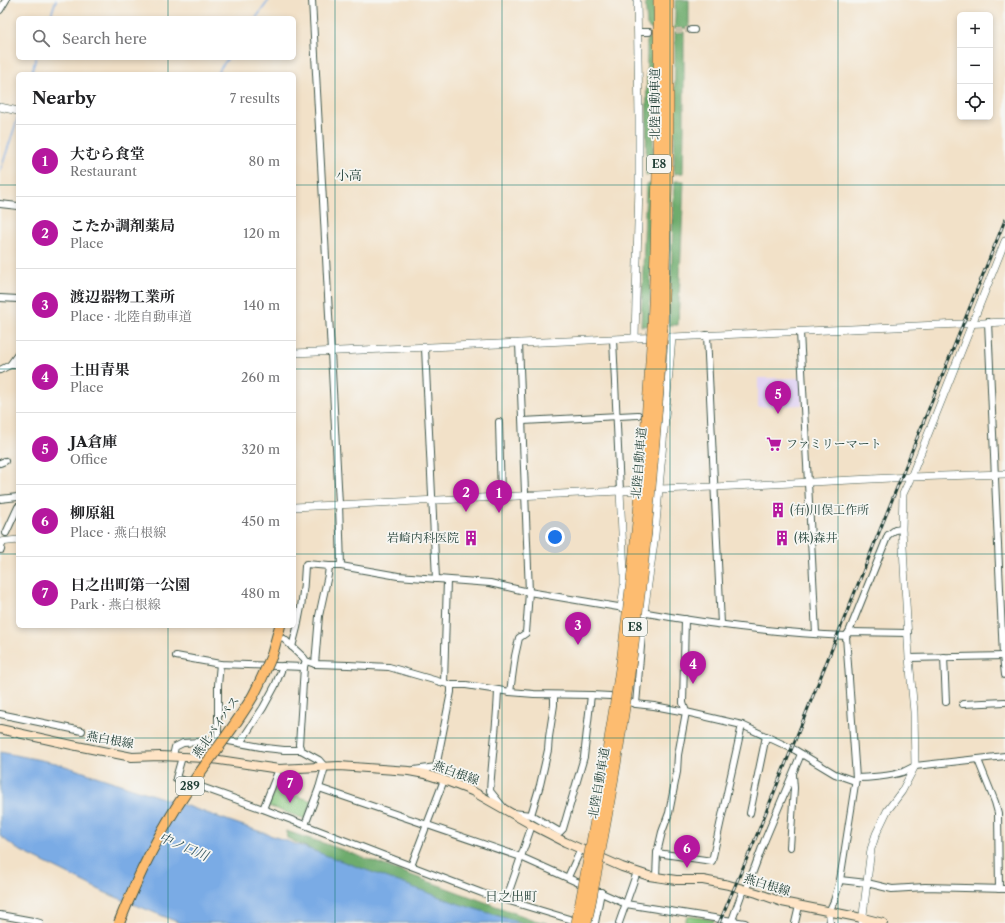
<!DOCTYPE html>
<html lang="en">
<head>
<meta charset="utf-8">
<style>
	:root { --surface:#fff; --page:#f6f6f6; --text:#202124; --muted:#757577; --line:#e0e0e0; --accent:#b5179e }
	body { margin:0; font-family:"Libre Caslon Text","Noto Serif JP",serif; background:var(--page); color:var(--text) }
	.controls { position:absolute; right:12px; top:12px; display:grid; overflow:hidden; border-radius:6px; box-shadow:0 2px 6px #0003 }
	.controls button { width:36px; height:36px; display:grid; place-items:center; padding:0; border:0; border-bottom:1px solid var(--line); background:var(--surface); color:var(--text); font:20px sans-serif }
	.you { position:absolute; left:555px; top:537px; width:14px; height:14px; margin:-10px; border:3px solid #fff; border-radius:50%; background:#1a73e8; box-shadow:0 0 0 6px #1a73e833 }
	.badge { display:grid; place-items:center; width:26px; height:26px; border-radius:50%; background:var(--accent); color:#fff; font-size:13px; font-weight:700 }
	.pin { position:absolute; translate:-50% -33px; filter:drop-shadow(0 1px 2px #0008) }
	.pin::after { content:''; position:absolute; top:21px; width:14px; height:12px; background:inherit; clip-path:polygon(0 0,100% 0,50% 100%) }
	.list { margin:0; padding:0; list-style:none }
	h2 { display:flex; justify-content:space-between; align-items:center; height:52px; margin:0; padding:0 16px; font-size:17px }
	h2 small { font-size:13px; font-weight:400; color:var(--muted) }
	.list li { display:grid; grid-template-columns:26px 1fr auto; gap:12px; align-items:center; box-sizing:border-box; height:72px; padding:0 16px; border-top:1px solid var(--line) }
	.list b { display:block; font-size:15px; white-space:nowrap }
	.list p { margin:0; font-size:13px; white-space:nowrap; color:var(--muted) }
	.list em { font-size:13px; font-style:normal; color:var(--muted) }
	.icon { flex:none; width:22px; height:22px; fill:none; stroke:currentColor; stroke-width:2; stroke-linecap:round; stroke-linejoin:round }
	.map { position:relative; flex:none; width:1005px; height:923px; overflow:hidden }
	.search { position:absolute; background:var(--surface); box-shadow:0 2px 6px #0003; left:16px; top:16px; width:280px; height:44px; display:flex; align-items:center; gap:10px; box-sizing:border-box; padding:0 14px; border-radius:6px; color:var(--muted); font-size:15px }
	.panel { position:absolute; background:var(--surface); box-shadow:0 2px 6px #0003; left:16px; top:72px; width:280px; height:556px; border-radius:6px }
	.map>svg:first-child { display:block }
</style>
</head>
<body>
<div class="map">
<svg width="1005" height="923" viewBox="0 0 1005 923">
	<rect width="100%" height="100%" fill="#f6f6f2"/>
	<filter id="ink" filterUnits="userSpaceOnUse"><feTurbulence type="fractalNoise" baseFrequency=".025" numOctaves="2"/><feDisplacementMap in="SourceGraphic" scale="8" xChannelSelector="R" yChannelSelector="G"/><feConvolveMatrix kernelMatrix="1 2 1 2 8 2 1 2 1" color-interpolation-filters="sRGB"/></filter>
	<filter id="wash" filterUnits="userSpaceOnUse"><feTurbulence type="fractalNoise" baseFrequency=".012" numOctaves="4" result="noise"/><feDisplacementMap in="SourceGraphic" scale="16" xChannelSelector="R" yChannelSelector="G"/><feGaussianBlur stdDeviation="0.9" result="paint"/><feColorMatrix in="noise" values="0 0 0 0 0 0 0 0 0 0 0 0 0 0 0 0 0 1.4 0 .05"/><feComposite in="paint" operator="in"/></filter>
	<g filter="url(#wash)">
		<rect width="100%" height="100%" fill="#f2e1c8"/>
		<path fill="#e1d4f3" d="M758,378H802V405L758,407Z"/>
		<g fill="#88c77e" stroke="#548259">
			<path d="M275,789L312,801L305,819L268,806Z"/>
			<path d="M687,916L715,920L713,923H685Z"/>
		</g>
		<g fill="#6eac6d" stroke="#467450">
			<path d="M645,0H654V29H650L647,26Z"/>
			<path d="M675,0H689V28L674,29L675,18Z"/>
			<path d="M675,32H684V129L683,173L674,174Z"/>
			<path d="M648,34H654L653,174L646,175L647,36Z"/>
			<path d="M674,181H684L678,325H669L671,282Z"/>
			<path d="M654,183L649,326H641L646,184Z"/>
			<path d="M286,831L326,844L534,920L547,923H506L331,859L287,838Z"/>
		</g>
		<path fill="#7aabe5" stroke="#4c748c" d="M0,752L56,763L175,802L284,840L459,904L522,923H180L106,893L17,849L0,836Z"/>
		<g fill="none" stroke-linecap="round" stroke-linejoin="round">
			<g stroke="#7aabe5" stroke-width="1.5">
				<path d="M50,18L56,0"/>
				<path d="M256,18L269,0"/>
				<path d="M31,74L36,58"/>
				<path d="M216,74L228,58"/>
				<path d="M0,172L18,117"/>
			</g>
		</g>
	</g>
	<g filter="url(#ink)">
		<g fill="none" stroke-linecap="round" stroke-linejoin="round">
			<path stroke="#c8c0aa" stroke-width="6" stroke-dasharray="6 3" stroke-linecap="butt" d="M649,32L691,30"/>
			<g stroke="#3f564a" stroke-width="8">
				<g id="minor">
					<path d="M312,0L323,201L339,504L341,566"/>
					<path d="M0,10L6,0"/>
					<path d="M691,30H694"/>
					<path d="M638,32H649"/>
					<path d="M0,204L18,206"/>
					<path d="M0,298L18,299"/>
					<path d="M988,322L1003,656L1005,675"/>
					<path d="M800,332L816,634"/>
					<path d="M707,335L721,624"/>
					<path d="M613,339L620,491"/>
					<path d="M425,348L436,579"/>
					<path d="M10,365L18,354"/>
					<path d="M0,370L10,365H18"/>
					<path d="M523,421L638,415"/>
					<path d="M499,422L501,497"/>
					<path d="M0,463L5,461"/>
					<path d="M0,499L18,497"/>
					<path d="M6,533L18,507"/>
					<path d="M0,550H1L2,542"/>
					<path d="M641,612C708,624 777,633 846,636L849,632L908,633"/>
					<path d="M849,632L888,535L895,530L902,529"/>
					<path d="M284,639L304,658L306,661L315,664L348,665L389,667L451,685H466L498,690L510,692L534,694L591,695L610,696L636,704L654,706L686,712L742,725L795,750L835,774L855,781"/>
					<path d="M292,647C300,620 304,594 305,566L306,564L329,566H341L398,576L490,583L529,592L624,608"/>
					<path d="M176,656L220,664L304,667"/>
					<path d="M944,657L946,702"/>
					<path d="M909,658L1005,656"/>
					<path d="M315,664L319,616L328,575L329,566"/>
					<path d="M444,683L447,580"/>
					<path d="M498,690C497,724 492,757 490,791L503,807"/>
					<path d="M510,692L515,656L519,638L526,633L529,592L519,343"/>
					<path d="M636,704L644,612"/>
					<path d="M963,704L1005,702"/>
					<path d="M0,714L82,731"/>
					<path d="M218,739V685L220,664"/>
					<path d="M240,743L263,708L275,686L283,666"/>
					<path d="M301,750L299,745L304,667L305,663"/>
					<path d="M173,756L175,747L183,743L215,741L218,739L266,748L284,750H301L319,760L325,767L319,788L305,825"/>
					<path d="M182,757L176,778L263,809L411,866L444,780"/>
					<path d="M978,760L995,802L998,813L999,889"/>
					<path d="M414,770L436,767L451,692V685"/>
					<path d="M856,778C868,778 891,776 903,772C907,770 911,768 915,766L1005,756"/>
					<path d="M319,788L521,857L626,904L745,923"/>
					<path d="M263,809L279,769"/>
					<path d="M513,813L531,815L540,785L548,750L549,737L554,705V695"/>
					<path d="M750,813L766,736"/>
					<path d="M531,815L560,832L563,829L584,757L591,695"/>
					<path d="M790,847L794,788L793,775"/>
					<path d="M657,853L712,861L742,725"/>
					<path d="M411,866L482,893L506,900L532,825"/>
					<path d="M568,877L581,849"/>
					<path d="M656,877L657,853L662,832L669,813L677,772L678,755L686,712L683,703L685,619"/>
					<path d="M840,880L867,883L892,889L925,887L1005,889"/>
					<path d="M748,885L764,842L801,754"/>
					<path d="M506,900L579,922"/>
					<path d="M0,915L33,921L40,923"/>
					<path d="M595,923L601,892"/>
					<path d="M619,923L637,872"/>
					<path d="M731,923L743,890"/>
					<path d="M795,923L799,906"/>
					<path d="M830,923L829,912L834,901L840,880L856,778L846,636"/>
				</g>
			</g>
			<g stroke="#3f564a" stroke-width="8">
				<g id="tertiary">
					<path d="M0,107L18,111"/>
					<path d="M635,338L639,185V117L637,0"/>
					<path d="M294,353L635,338L672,337L1005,322"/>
					<path d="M620,491L624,573V586L621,608"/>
					<path d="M294,507L620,491L659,489L714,487L911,477L1005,474"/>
					<path d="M0,542L18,540"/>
					<path d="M644,612L655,535L672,337"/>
					<path d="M862,923L871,849L876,834L887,811L902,791L915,766L914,712L909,658L902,529L903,494L911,477L1005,241"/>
				</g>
			</g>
			<g stroke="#3f564a" stroke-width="10">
				<path id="secondary" d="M0,729L72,745L132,757L160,756L206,758L279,769L339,766L409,771L425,774L444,780L472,791L532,825L565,842L622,867L649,876L676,880H703L729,885L757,893L782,902L857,917L863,918L883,923"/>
			</g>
			<g stroke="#3f564a" stroke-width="12">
				<path id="trunk" d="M272,655L280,626"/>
			</g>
			<g stroke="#3f564a" stroke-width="12">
				<g id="motorway">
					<path d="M653,328C658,219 660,109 659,0"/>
					<path d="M662,328L668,139V0"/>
				</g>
			</g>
			<use href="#minor" stroke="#fff" stroke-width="6"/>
			<use href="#tertiary" stroke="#fff" stroke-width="7"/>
			<use href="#secondary" stroke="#fee4c6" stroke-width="8"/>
			<use href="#trunk" stroke="#fdbc70" stroke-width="10"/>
			<use href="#motorway" stroke="#fdbc70" stroke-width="11"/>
			<g stroke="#1f3d34" stroke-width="3">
				<path id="rail" d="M719,923L754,842L1005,220"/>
			</g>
			<use href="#rail" stroke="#f6f6f2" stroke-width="1.5" stroke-dasharray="4.5" stroke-linecap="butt"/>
			<g stroke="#3f564a" stroke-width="12" stroke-linecap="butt">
				<path id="trunk-bridge" d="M119,923C137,878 158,834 185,794C207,761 233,730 253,696C260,683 266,669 272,655"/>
			</g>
			<g stroke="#3f564a" stroke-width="12" stroke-linecap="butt">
				<g id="motorway-bridge">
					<path d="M577,923C594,834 610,745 623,655C637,547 647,437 653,328"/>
					<path d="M586,923C599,858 611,793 621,727C642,595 654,461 662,328"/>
				</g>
			</g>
			<use href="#trunk-bridge" stroke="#fdbc70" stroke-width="10"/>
			<use href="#motorway-bridge" stroke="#fdbc70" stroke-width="11"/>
		</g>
	</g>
	<path fill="none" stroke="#0f766e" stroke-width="1" stroke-opacity="0.55" d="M168,0V18M335,0V923M502,0V923M670,0V923M838,0V923M168,58V74M0,185H18M294,185H1005M0,369H18M294,369H1005M0,554H18M294,554H1005M168,626V923M0,738H1005"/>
	<defs>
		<g id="supermarket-bare" transform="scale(1.2)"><path d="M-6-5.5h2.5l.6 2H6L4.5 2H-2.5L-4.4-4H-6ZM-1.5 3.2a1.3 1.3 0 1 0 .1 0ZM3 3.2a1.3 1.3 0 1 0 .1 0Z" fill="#b5179e" stroke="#f6f6f2" stroke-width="2.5" paint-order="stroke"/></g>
		<g id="building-bare" transform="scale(1.2)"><path d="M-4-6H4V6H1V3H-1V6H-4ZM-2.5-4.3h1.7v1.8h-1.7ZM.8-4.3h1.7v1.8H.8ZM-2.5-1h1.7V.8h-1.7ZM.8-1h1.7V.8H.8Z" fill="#b5179e" stroke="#f6f6f2" stroke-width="2.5" paint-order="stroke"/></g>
	</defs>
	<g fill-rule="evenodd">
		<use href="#supermarket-bare" x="774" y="444"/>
		<use href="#building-bare" x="778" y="510"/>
		<use href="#building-bare" x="471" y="538"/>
		<use href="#building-bare" x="782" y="538"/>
	</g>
	<g text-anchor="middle" stroke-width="3.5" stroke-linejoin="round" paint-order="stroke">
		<g fill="#f6f6f2" stroke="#60746d" stroke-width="1">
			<rect x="647" y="155" width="24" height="18" rx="3"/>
			<rect x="623" y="618" width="24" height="18" rx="3"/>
			<rect x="176" y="777" width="28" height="18" rx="3"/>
		</g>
		<g font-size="11" font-weight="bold" fill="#1f3d34">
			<text x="659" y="168">E8</text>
			<text x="635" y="631">E8</text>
			<text x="190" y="790">289</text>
		</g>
		<g font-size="12" fill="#1f3d34" stroke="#f6f6f2">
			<text transform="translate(655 104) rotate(-90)" y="4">北陸自動車道</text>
			<text transform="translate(639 463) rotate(-85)" y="4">北陸自動車道</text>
			<text transform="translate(216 727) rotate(-55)" y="4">燕北バイパス</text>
			<text transform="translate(110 740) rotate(10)" y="4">燕白根線</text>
			<text transform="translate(456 773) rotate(20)" y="4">燕白根線</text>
			<text transform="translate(599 783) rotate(-80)" y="4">北陸自動車道</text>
			<text transform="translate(767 885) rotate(17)" y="4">燕白根線</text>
		</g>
		<g font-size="12" fill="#1f3d34" stroke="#f6f6f2" text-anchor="start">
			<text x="786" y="448">ファミリーマート</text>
			<text x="790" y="514">(有)川俣工作所</text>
			<text x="459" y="542" text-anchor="end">岩崎内科医院</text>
			<text x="794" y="542">(株)森井</text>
		</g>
		<g font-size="13" fill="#1f3d34" stroke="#f6f6f2">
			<text x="349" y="180">小高</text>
			<text x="511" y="901">日之出町</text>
		</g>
		<g font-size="13" font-style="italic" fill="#365860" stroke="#f6f6f2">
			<text transform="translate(184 846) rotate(23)" y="5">中ノ口川</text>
		</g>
	</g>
</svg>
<div class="controls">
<button>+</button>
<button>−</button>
<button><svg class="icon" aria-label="locate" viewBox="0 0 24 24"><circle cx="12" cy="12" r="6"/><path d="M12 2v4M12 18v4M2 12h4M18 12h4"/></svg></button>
</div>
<div class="you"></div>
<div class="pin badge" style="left:499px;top:513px">1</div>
<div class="pin badge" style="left:466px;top:512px">2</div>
<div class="pin badge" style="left:578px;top:645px">3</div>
<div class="pin badge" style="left:693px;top:684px">4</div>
<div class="pin badge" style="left:778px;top:414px">5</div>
<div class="pin badge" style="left:687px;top:868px">6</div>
<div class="pin badge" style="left:290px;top:803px">7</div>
<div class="search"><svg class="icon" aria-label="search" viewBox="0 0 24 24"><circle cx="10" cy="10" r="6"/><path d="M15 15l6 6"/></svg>Search here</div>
<section class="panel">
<h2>Nearby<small>7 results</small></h2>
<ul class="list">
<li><span class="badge">1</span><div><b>大むら食堂</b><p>Restaurant</p></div><em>80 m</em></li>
<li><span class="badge">2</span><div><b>こたか調剤薬局</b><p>Place</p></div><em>120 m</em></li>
<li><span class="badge">3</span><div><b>渡辺器物工業所</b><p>Place · 北陸自動車道</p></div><em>140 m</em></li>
<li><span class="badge">4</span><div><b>土田青果</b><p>Place</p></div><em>260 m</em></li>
<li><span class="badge">5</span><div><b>JA倉庫</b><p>Office</p></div><em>320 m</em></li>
<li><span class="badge">6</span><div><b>柳原組</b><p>Place · 燕白根線</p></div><em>450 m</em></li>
<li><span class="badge">7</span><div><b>日之出町第一公園</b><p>Park · 燕白根線</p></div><em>480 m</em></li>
</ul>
</section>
</div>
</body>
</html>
